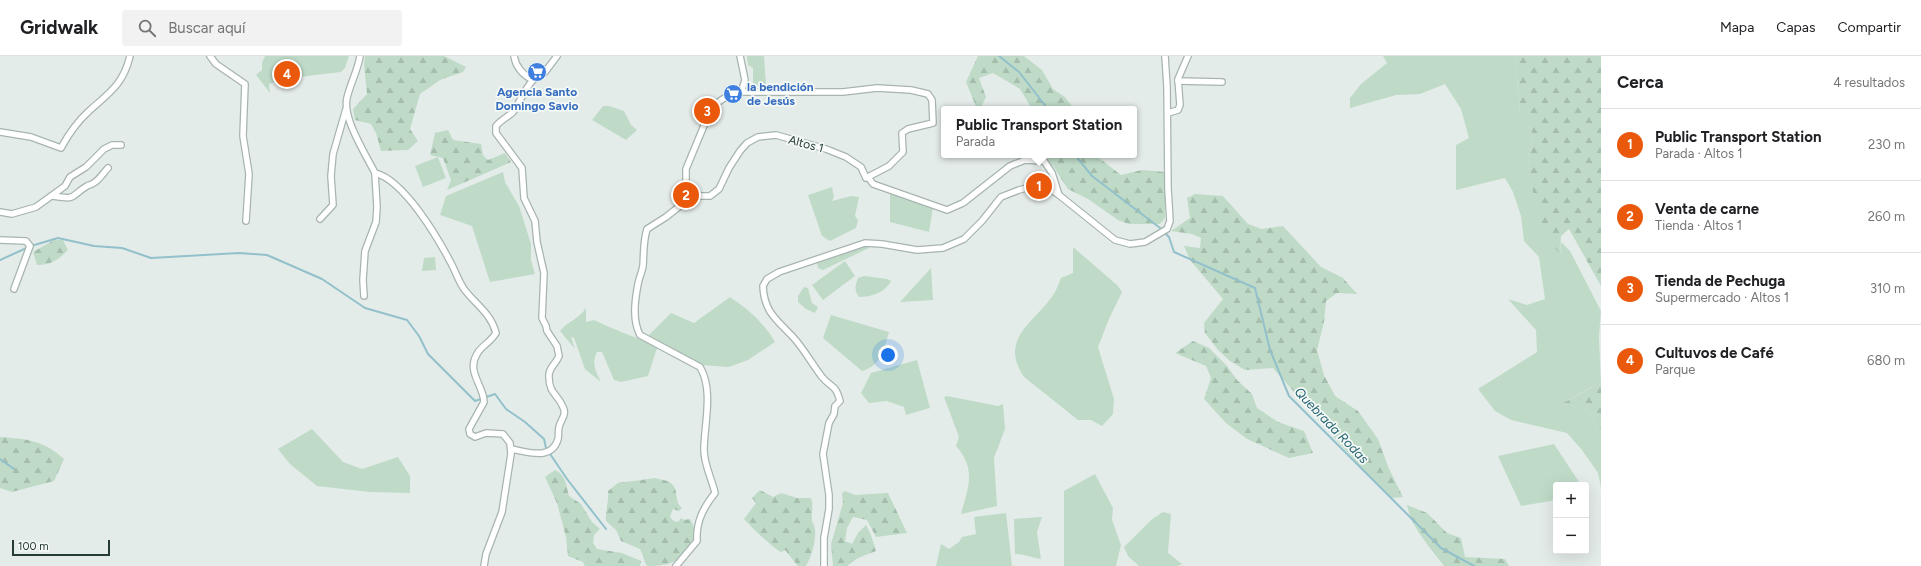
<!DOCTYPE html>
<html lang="es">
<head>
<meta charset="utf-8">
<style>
	:root { --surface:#fff; --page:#f2f2f2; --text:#202124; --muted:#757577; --line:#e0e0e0; --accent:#ea580c }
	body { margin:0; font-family:Figtree,sans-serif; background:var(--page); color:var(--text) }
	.controls { position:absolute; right:12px; bottom:12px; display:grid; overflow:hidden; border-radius:4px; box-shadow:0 4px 16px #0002 }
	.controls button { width:36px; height:36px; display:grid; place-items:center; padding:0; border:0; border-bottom:1px solid var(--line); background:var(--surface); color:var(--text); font:20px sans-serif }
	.scale { position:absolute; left:12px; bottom:10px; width:98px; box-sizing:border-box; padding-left:4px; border:2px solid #253c36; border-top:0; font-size:11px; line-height:14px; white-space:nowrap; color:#253c36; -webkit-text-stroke:3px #f4f9f6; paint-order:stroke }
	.you { position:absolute; left:888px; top:299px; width:14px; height:14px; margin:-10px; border:3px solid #fff; border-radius:50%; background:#1a73e8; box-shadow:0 0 0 6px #1a73e833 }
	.badge { display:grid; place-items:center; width:26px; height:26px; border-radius:50%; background:var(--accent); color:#fff; font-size:13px; font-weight:700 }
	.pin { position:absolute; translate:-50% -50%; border:2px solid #fff; box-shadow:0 1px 4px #0006 }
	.popup { position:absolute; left:941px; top:50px; width:196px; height:52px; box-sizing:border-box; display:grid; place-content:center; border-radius:4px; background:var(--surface); filter:drop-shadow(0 1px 3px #0005); font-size:13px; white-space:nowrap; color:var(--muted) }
	.popup b { font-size:15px; color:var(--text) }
	.popup::after { content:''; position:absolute; left:50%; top:100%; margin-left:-8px; border:8px solid transparent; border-top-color:var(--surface) }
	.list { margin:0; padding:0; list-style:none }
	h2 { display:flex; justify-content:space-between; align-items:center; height:52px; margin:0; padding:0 16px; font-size:17px }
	h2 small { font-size:13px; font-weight:400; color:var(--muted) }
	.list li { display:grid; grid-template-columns:26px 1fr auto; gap:12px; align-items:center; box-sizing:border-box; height:72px; padding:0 16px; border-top:1px solid var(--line) }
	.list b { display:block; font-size:15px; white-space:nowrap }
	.list p { margin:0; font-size:13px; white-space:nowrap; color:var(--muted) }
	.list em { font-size:13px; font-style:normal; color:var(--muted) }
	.icon { flex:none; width:22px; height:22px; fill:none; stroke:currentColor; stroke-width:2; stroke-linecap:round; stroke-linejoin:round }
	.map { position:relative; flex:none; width:1601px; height:510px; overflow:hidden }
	header { display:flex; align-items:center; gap:24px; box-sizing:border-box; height:56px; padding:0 20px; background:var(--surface); border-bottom:1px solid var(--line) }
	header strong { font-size:19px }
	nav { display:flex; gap:22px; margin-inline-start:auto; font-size:14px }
	.search { width:280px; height:36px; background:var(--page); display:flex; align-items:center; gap:10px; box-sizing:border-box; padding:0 14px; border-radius:4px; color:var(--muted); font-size:15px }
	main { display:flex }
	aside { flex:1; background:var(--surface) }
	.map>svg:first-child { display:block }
</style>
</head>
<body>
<header>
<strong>Gridwalk</strong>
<div class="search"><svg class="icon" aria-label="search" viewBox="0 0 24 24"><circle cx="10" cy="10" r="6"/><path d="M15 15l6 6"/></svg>Buscar aquí</div>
<nav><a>Mapa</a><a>Capas</a><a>Compartir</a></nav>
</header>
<main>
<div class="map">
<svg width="1601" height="510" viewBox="0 0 1601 510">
	<defs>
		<pattern id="forest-firs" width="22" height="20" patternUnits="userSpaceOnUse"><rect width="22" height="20" fill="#bfdbc8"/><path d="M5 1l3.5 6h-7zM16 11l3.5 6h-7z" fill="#a4bdac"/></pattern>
	</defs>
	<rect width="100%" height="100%" fill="#e4ece9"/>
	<g fill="#bfdbc8">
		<path d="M265,0H349L345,12L341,16L290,22L286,30L277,29L275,26L269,28L270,37L256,19L262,14V7Z"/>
		<path d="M747,0H764L766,30L753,29V12L748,9Z"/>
		<path d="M1383,0H1515L1520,55L1533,79L1528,108L1560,198L1561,186L1570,195L1601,255L1599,281L1601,328C1587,331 1576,342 1562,347L1585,353L1598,372L1601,373V432L1598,417L1582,394L1567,377L1511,364L1495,355L1478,333L1537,296L1536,274L1508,243L1527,249L1545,243L1539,201L1524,185L1521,160L1513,136L1505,122L1456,134V89L1469,82L1461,53L1445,28L1420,38L1396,39L1350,52V42L1361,28L1387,7Z"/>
		<path d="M603,50H609L624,55L631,69L637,74L626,84L592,64Z"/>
		<path d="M438,101L446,122L423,131L415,110Z"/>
		<path d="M503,116L505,126L519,150L531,188V204L535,218L490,226L472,170L440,159L446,140Z"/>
		<path d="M832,131L834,141L832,145L851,140L859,141L855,160L858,164L856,172L830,185L822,180L808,139Z"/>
		<path d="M890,138L915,145L933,152L929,176L890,166Z"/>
		<path d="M866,189L869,192L823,214L818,212L817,207Z"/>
		<path d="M1073,191L1117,229L1122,236L1109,263L1098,291L1114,343L1113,358L1102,370L1091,364H1078L1024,321C999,284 1032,268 1051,242C1056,236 1058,229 1061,222L1073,217Z"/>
		<path d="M435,201L436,214L422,215L424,202Z"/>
		<path d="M845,205L855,220L823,244L812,229Z"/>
		<path d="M931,212L933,244L900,246Z"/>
		<path d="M864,220L887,223L891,225C885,237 871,241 859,241C854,234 855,230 858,222Z"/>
		<path d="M804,231L808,232L812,247L818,251L815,257L806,253L798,246V240Z"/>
		<path d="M730,241C748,253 764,267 775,286L748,304L729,311L699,309L649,279L671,257L694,267Z"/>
		<path d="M586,252V266L594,264C615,275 637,280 657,292L648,320L621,326L614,324L602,296H597C591,307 596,316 601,326L585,313L574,282L571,281L575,293L560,275C568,265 579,263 586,252Z"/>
		<path d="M831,259L889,276C884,293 881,310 862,315L823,282Z"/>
		<path d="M917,304L930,352L906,359L904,351L887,345L869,347L861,337L871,317Z"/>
		<path d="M947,340L998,350L1003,348L1005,373L994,402L997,450L961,458C968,431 977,414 956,390L959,381L944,341Z"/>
		<path d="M312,373L343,406L362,413L398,401L410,420V437L370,436L317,430L290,408L278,393Z"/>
		<path d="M1554,388L1581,429H1556V444L1521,450L1498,400Z"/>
		<path d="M1095,418L1113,452L1112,464L1121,489L1116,510H1064V435Z"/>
		<path d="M1163,456L1171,458L1168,497L1182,508L1178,510H1139L1128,500L1124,491L1151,464Z"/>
		<path d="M1006,457L1012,510H936L941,488L949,493L959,486L962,481L976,478L974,461Z"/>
		<path d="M1042,461L1037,476L1041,503C1032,502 1025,498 1015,498L1014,463Z"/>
	</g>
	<g fill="url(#forest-firs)">
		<path d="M365,0H444L466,11L463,16L440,24L420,38L410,73L418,85L408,94L381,95L376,77L371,68L355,64L353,53L367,38L364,8Z"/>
		<path d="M978,0H1024L1042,14L1053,33L1065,41L1074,53H1032L1020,33L993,17L979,22L986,41L980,53H977L966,26Z"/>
		<path d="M1515,0H1601V230L1569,173L1561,180L1560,198L1545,179L1536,153L1528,108L1533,79L1520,55Z"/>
		<path d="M448,74L453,84L481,88L483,99L488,104L505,97L511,106L447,134L451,124L443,102L430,99L435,77Z"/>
		<path d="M1038,99H1095L1121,119L1142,114L1165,116V162L1160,168H1129L1118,164L1088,143L1068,133L1053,110Z"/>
		<path d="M1195,138L1223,140L1248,168L1262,173L1283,170L1321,211L1343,222L1357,238L1337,237L1326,245L1324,266L1317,294L1324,319L1335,340L1358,355L1378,383L1389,413L1403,441L1392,442L1363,414L1273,312L1245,314L1230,305L1218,294L1205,277L1204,267L1223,243L1190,204L1184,190L1200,192L1201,182L1192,178L1171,175L1190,162L1187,142Z"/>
		<path d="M54,184H63L68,194C58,204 51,209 37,209L33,196Z"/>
		<path d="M1193,285L1209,292L1227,310L1237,324L1252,338L1257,352L1278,366L1304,375L1313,397L1289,402L1247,383L1226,367L1204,343L1211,322L1206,310L1175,297Z"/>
		<path d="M1601,328V373L1598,372L1585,353L1561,347C1576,343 1587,331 1601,328Z"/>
		<path d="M0,381C27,383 43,384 64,403L54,425L12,436L0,432Z"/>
		<path d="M555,414C566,419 566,429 569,440L581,448L592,466L600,473L594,479L593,487L597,493L622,497L641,505L640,510H585L583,506L568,500L566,481L557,447L545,421Z"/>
		<path d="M656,422C661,424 668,424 672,428C679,435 674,446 682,452L679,455L673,453L670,461L675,466L679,465L681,462L684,464L690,463L694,471L695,482C683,505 672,510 647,510L640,493L621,485L616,474L606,465C605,455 609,446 608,435L618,427Z"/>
		<path d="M760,434L773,441L781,437L797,442H811C814,451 811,456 812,464C812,467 815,470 815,473C816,486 812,499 806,510H798L785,494L781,496C775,494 748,468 744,463L756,447L752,442Z"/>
		<path d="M845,435L855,439L888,437L907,477L876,481L867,464L853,461L847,472L845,485L852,488L858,477L866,469L871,479L876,495L858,502L847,510H833L831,488L843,447L842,437Z"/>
		<path d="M1407,449L1427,457L1447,477L1461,482L1465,501L1505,503L1509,510H1444C1430,491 1412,473 1407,449Z"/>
	</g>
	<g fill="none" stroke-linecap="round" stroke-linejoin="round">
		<g stroke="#92c0cb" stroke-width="2">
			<path d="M999,0L1019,16L1048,53"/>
			<path d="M1075,99L1092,120L1160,172L1169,181L1174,196L1255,232L1270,294L1289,340L1441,492L1474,510"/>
			<path d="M0,204L31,190L58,182L94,190L122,192L151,202L239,197L267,199L322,223L365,252L407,264L419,280L428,298L475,345L495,338L506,353L525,366L544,383L546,392L567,423L606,473"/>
			<path d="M0,403L14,413"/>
		</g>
		<g stroke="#a7b4b0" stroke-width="8">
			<g id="minor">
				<path d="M210,0L216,8L245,28L243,80L249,118L246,165"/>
				<path d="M360,0C358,14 350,28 347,42C342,62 366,99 375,117C404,124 438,182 452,209C456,217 459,226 464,233C475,248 491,257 496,277C491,286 481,290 477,298C466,316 484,330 484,346L469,373L470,378L475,381L486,377L503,378L510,387L511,398L502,456L486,498L484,510"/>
				<path d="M514,0C516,12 523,19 533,24L545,16L557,0"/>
				<path d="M740,0L745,24L741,36C729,38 717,45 710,55L686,113V130L692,137L700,140H710L719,133L729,112L740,95L747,87L758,81L776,79L826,93L846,101L861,111L866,122L868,121L873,128L947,154L963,147L1010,110L1025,104L1044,105L1052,117L1059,139"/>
				<path d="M1178,25L1222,26"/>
				<path d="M741,36H843L877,32L911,34L928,38L932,44L933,67L908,73L902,77L903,96L889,110L868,121"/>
				<path d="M1168,57L1178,54L1180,49L1178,23L1188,0"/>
				<path d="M0,76L31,81L61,92C68,79 78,65 89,55C109,37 123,29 130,0"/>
				<path d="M53,140C78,144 69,141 87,130C90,128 89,130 92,128C99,125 103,117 108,112"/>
				<path d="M0,156L12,158L36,151L65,130L70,121L86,111L104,93L112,89H121"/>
				<path d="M320,163L333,149L331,120L333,98L346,53"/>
				<path d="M0,184L26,185L30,190L14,233"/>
				<path d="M364,240L363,224L365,195L376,166L377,151L375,117"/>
				<path d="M511,393C527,396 552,405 558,383C559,379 558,375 559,371C561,363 567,359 563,351C558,338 549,338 549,321C548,312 556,308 559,300L557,290L547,275L546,270L542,262L544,217L537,186L535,165L524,142L522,112L496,77V70C501,64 508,61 513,56C520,46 524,34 533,24"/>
				<path d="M676,510L697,485C696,466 703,452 715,437C712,423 704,409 704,394C704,369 714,334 700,311L640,279C632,264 635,244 638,228C639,222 642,216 643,210C644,197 643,186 647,173L666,161L695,138"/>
				<path d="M824,510V482L829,453V439L823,398L829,367L834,358L835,350L840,345C835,327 832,333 822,321C812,308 804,293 793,281C777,264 764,256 763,230L767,223L779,216L865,187L882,188L917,194L943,192L964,183L982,165L1001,141L1019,134L1034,130L1050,133L1059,139L1115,184L1130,188L1145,186L1167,173L1170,165L1168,133L1167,31L1165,0"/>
			</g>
		</g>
		<use href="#minor" stroke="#fff" stroke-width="5.5"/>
	</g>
	<defs>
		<g id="supermarket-disc" transform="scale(1)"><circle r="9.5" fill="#3f7fe0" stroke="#f4f9f6"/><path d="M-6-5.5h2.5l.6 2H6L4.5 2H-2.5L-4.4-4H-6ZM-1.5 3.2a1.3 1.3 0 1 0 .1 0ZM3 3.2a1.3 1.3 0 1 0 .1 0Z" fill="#fff"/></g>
	</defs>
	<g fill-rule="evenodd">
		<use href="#supermarket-disc" x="537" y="16"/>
		<use href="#supermarket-disc" x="733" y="38"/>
	</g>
	<g text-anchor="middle" stroke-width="3.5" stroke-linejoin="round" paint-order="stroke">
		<g font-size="12" font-weight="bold" fill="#366cbe" stroke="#f4f9f6" text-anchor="start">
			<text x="747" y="35">la bendición<tspan x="747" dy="14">de Jesús</tspan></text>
			<text x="537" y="40" text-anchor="middle">Agencia Santo<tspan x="537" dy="14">Domingo Savio</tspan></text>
		</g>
		<g font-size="12" fill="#253c36" stroke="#f4f9f6">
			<text transform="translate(806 88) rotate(15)" y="4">Altos 1</text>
		</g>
		<g font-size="13" font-style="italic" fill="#256272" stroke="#f4f9f6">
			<text transform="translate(1332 369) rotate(46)" y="5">Quebrada Rodas</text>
		</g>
	</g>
</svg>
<div class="controls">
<button>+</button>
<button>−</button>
</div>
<div class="scale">100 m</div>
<div class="you"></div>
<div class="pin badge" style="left:1039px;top:130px">1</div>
<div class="popup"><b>Public Transport Station</b>Parada</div>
<div class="pin badge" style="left:686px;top:139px">2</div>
<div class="pin badge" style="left:707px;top:55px">3</div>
<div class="pin badge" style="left:287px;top:18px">4</div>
</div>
<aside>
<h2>Cerca<small>4 resultados</small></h2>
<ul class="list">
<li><span class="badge">1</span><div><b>Public Transport Station</b><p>Parada · Altos 1</p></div><em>230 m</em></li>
<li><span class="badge">2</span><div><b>Venta de carne</b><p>Tienda · Altos 1</p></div><em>260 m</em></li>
<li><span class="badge">3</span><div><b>Tienda de Pechuga</b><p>Supermercado · Altos 1</p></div><em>310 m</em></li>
<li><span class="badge">4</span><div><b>Cultuvos de Café</b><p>Parque</p></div><em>680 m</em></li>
</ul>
</aside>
</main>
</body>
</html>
